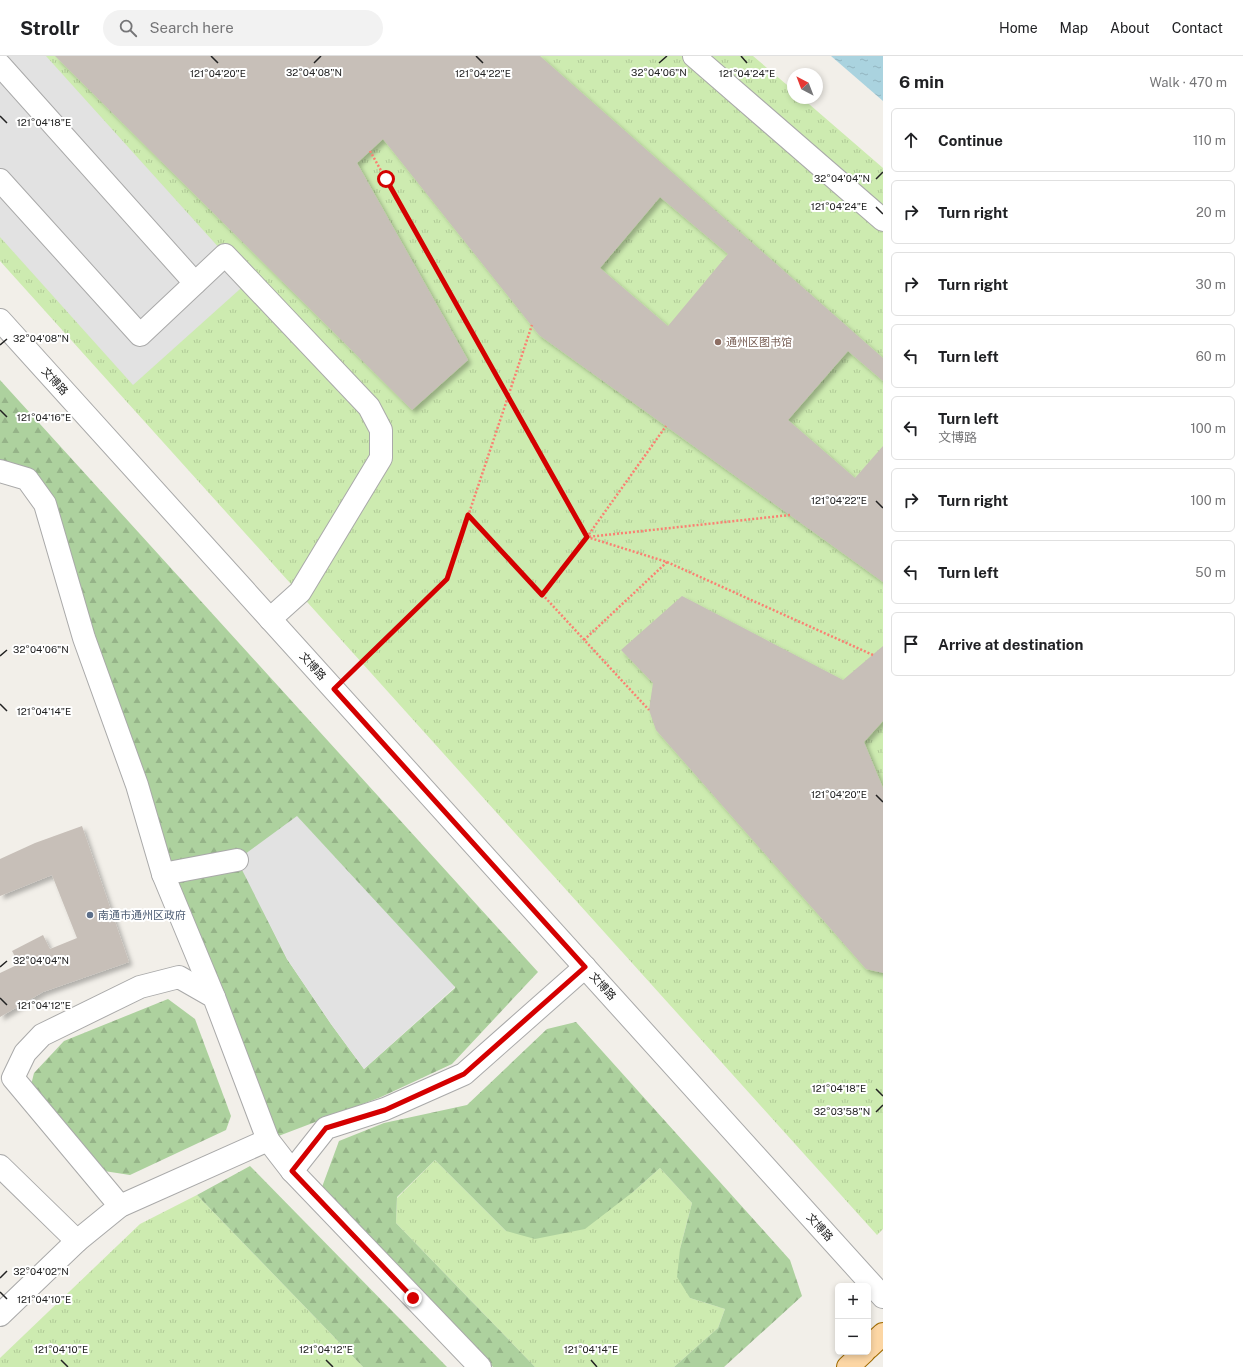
<!DOCTYPE html>
<html lang="en">
<head>
<meta charset="utf-8">
<style>
	:root { --surface:#fff; --page:#f2f2f2; --text:#202124; --muted:#757577; --line:#e0e0e0 }
	body { margin:0; font-family:"Public Sans","Noto Sans SC",sans-serif; background:var(--page); color:var(--text) }
	.controls { position:absolute; right:12px; bottom:12px; display:grid; overflow:hidden; border-radius:6px; box-shadow:0 2px 6px #0003 }
	.controls button { width:36px; height:36px; display:grid; place-items:center; padding:0; border:0; border-bottom:1px solid var(--line); background:var(--surface); color:var(--text); font:20px sans-serif }
	.compass { position:absolute; left:787px; top:12px; width:36px; height:36px; border-radius:50%; background:var(--surface); box-shadow:0 2px 6px #0003; rotate:318deg }
	.stop { position:absolute; width:12px; height:12px; margin:-9px; border:3px solid #d40000; border-radius:50%; background:#fff }
	.stop.end { background:#d40000; border-color:#fff; box-shadow:0 1px 4px #0008 }
	.list { margin:0; padding:0; list-style:none }
	h2 { display:flex; justify-content:space-between; align-items:center; height:52px; margin:0; padding:0 16px; font-size:17px }
	h2 small { font-size:13px; font-weight:400; color:var(--muted) }
	.list li { display:grid; grid-template-columns:26px 1fr auto; gap:12px; align-items:center; box-sizing:border-box; height:64px; margin:0 8px 8px; padding:0 8px; border:1px solid var(--line); border-radius:6px }
	.list b { display:block; font-size:15px; white-space:nowrap }
	.list p { margin:0; font-size:13px; white-space:nowrap; color:var(--muted) }
	.list em { font-size:13px; font-style:normal; color:var(--muted) }
	.icon { flex:none; width:22px; height:22px; fill:none; stroke:currentColor; stroke-width:2; stroke-linecap:round; stroke-linejoin:round }
	.map { position:relative; flex:none; width:883px; height:1311px; overflow:hidden }
	header { display:flex; align-items:center; gap:24px; box-sizing:border-box; height:56px; padding:0 20px; background:var(--surface); border-bottom:1px solid var(--line) }
	header strong { font-size:19px }
	nav { display:flex; gap:22px; margin-inline-start:auto; font-size:14px }
	.search { width:280px; height:36px; background:var(--page); display:flex; align-items:center; gap:10px; box-sizing:border-box; padding:0 14px; border-radius:22px; color:var(--muted); font-size:15px }
	main { display:flex }
	aside { flex:1; background:var(--surface) }
	.map>svg:first-child { display:block }
</style>
</head>
<body>
<header>
<strong>Strollr</strong>
<div class="search"><svg class="icon" aria-label="search" viewBox="0 0 24 24"><circle cx="10" cy="10" r="6"/><path d="M15 15l6 6"/></svg>Search here</div>
<nav><a>Home</a><a>Map</a><a>About</a><a>Contact</a></nav>
</header>
<main>
<div class="map">
<svg width="883" height="1311" viewBox="0 0 883 1311">
	<defs>
		<pattern id="grass-tufts" width="24" height="20" patternUnits="userSpaceOnUse"><rect width="24" height="20" fill="#cdebb0"/><path d="M3 7l-1-3M5 7V3M7 7l1-3M15 17l-1-3M17 17v-4M19 17l1-3" fill="none" stroke="#b0c997"/></pattern>
		<pattern id="forest-firs" width="22" height="20" patternUnits="userSpaceOnUse"><rect width="22" height="20" fill="#add19e"/><path d="M5 1l3.5 6h-7zM16 11l3.5 6h-7z" fill="#95b388"/></pattern>
		<pattern id="water-ripples" width="26" height="14" patternUnits="userSpaceOnUse"><rect width="26" height="14" fill="#aad3df"/><path d="M2 4q2-2 4 0t4 0M15 11q2-2 4 0t4 0" fill="none" stroke="#92b5bf"/></pattern>
		<filter id="shadow"><feDropShadow dx="3.5" dy="3.5" stdDeviation="2" flood-color="#0004"/></filter>
	</defs>
	<rect width="100%" height="100%" fill="#f2efe9"/>
	<g fill="url(#grass-tufts)">
		<path d="M0,0H753L793,34V42H802L883,112V1173L877,1179L0,205Z"/>
		<path d="M435,1104L506,1175L633,1136L660,1112L692,1147L680,1193L690,1242L725,1253L718,1272L674,1311H535L396,1167L397,1142Z"/>
		<path d="M197,1139L363,1311H0V1302L140,1168Z"/>
	</g>
	<g fill="url(#forest-firs)" fill-rule="evenodd">
		<path d="M0,324L538,916L452,1008L381,1041L268,1084L45,448L0,415ZM238,804L455,931V932L364,1013L331,968L287,903Z"/>
		<path d="M168,943L195,963L231,1060L226,1074L130,1119L104,1115L31,1029L34,1017L64,985Z"/>
		<path d="M576,966L790,1204L802,1240L724,1311H674L718,1272L725,1253L690,1242L677,1221L680,1193L692,1147L660,1112L633,1136L585,1173L535,1183L506,1175L435,1104L397,1141L396,1167L535,1311H493L322,1131L339,1085L384,1067L467,1049L547,973Z"/>
		<path d="M250,1110L447,1311H363L197,1139Z"/>
	</g>
	<g fill="#e2e2e2">
		<path d="M0,0H46L249,225L133,329L0,181Z"/>
		<path d="M297,760L455,931L364,1013L331,968L287,903L237,804Z"/>
	</g>
	<path fill="url(#water-ripples)" d="M831,0H883V45Z"/>
	<g fill="#c7bfb8" fill-rule="evenodd" filter="url(#shadow)">
		<path d="M55,0H540L883,302V325L848,295L788,364L855,422L883,390V526L539,279L383,83L357,107L468,304L412,354ZM660,141L728,198L668,270L600,212Z"/>
		<path d="M682,540L843,624L883,590V665L864,686L883,732V917L866,913L656,674L649,654L653,627L621,594Z"/>
		<path d="M82,770L129,906L43,936L0,961V917L19,908L12,895L43,879L50,893L77,882L52,819L0,840V803L35,787Z"/>
	</g>
	<g fill="none" stroke-linecap="round" stroke-linejoin="round">
		<g stroke="#a9a9a9" stroke-width="24">
			<g id="minor">
				<path d="M694,0L883,164"/>
				<path d="M0,9L195,227"/>
				<path d="M0,124L140,279L225,199L369,351L381,374V402L300,536L270,563"/>
				<path d="M0,264L883,1241"/>
				<path d="M0,415L27,423L45,448L84,582L137,729L163,818L214,941"/>
				<path d="M163,818L237,804"/>
				<path d="M0,1110L77,1185L120,1150L268,1084L292,1115L480,1311"/>
				<path d="M292,1115L326,1072L385,1053L464,1018L585,911"/>
				<path d="M120,1150L13,1022L25,997L42,979L140,931L179,921L214,941L268,1084"/>
				<path d="M0,1259L77,1185"/>
			</g>
		</g>
		<g stroke="#a06b00" stroke-width="24">
			<g id="major">
				<path d="M868,1292L883,1278"/>
				<path d="M848,1311L864,1296"/>
			</g>
		</g>
		<g stroke="#fa8072" stroke-width="2.5" stroke-dasharray="2 2" stroke-linecap="butt">
			<path d="M370,95L587,481"/>
			<path d="M469,459L649,654"/>
			<path d="M790,459L587,481L667,506L873,599"/>
			<path d="M543,539L587,481L666,370"/>
			<path d="M584,584L667,506"/>
			<path d="M351,616L447,523L532,269"/>
		</g>
		<use href="#minor" stroke="#fff" stroke-width="22"/>
		<use href="#major" stroke="#fcd6a4" stroke-width="22"/>
	</g>
	<g fill="none" stroke-linecap="round" stroke-linejoin="round">
		<path stroke="#d40000" stroke-width="5" d="M386,123L587,481L542,539L468,459L447,523L334,633L585,911L464,1018L385,1054L326,1072L292,1115L413,1242"/>
	</g>
	<path fill="none" stroke="#222" stroke-width="1.5" d="M211,0L218,7M476,0L483,7M741,0L747,7M314,7L321,0M659,7L667,0M0,60L7,67M876,123L883,116M876,151L883,158M0,289L7,283M0,354L7,361M876,445L883,452M0,600L7,594M0,648L7,655M876,739L883,746M0,911L7,905M0,942L7,949M876,1033L883,1040M876,1056L883,1049M0,1222L7,1215M0,1236L7,1243M61,1304L68,1311M326,1304L333,1311M591,1304L597,1311"/>
	<circle fill="#8d6e63" stroke="#fff" stroke-width="1.5" cx="718" cy="286" r="4"/>
	<circle fill="#5c6f8a" stroke="#fff" stroke-width="1.5" cx="90" cy="859" r="4"/>
	<g text-anchor="middle" stroke-width="4" stroke-linejoin="round" paint-order="stroke">
		<g font-size="11" fill="#785e54" stroke="#fff" text-anchor="start">
			<text x="726" y="290">通州区图书馆</text>
		</g>
		<g font-size="11" fill="#222" stroke="#fff">
			<text transform="translate(55 325) rotate(48)" y="4">文博路</text>
			<text transform="translate(313 610) rotate(48)" y="4">文博路</text>
			<text transform="translate(603 930) rotate(48)" y="4">文博路</text>
			<text transform="translate(820 1171) rotate(48)" y="4">文博路</text>
		</g>
		<g font-size="11" fill="#4e5e75" stroke="#fff" text-anchor="start">
			<text x="98" y="863">南通市通州区政府</text>
		</g>
	</g>
	<g font-size="10" text-anchor="middle" fill="#222" stroke="#fff" stroke-width="4" stroke-linejoin="round" paint-order="stroke">
		<text x="659" y="20">32°04'06"N</text>
		<text x="314" y="20">32°04'08"N</text>
		<text x="218" y="21">121°04'20"E</text>
		<text x="483" y="21">121°04'22"E</text>
		<text x="747" y="21">121°04'24"E</text>
		<text x="44" y="70">121°04'18"E</text>
		<text x="842" y="126">32°04'04"N</text>
		<text x="839" y="154">121°04'24"E</text>
		<text x="41" y="286">32°04'08"N</text>
		<text x="44" y="365">121°04'16"E</text>
		<text x="839" y="448">121°04'22"E</text>
		<text x="41" y="597">32°04'06"N</text>
		<text x="44" y="659">121°04'14"E</text>
		<text x="839" y="742">121°04'20"E</text>
		<text x="41" y="908">32°04'04"N</text>
		<text x="44" y="953">121°04'12"E</text>
		<text x="839" y="1036">121°04'18"E</text>
		<text x="842" y="1059">32°03'58"N</text>
		<text x="41" y="1219">32°04'02"N</text>
		<text x="44" y="1247">121°04'10"E</text>
		<text x="61" y="1297">121°04'10"E</text>
		<text x="326" y="1297">121°04'12"E</text>
		<text x="591" y="1297">121°04'14"E</text>
	</g>
</svg>
<div class="controls">
<button>+</button>
<button>−</button>
</div>
<svg class="compass" viewBox="-18 -18 36 36"><path d="M0-13l5 13h-10z" fill="#e53935"/><path d="M0 13l5-13h-10z" fill="#757577"/></svg>
<div class="stop" style="left:386px;top:123px"></div>
<div class="stop end" style="left:413px;top:1242px"></div>
</div>
<aside>
<h2>6 min<small>Walk · 470 m</small></h2>
<ul class="list">
<li><svg class="icon" aria-label="ahead" viewBox="0 0 24 24"><path d="M12 20V5M6 11l6-6 6 6"/></svg><div><b>Continue</b></div><em>110 m</em></li>
<li><svg class="icon" aria-label="right" viewBox="0 0 24 24"><path d="M7 20v-9h11M14 6l5 5-5 5"/></svg><div><b>Turn right</b></div><em>20 m</em></li>
<li><svg class="icon" aria-label="right" viewBox="0 0 24 24"><path d="M7 20v-9h11M14 6l5 5-5 5"/></svg><div><b>Turn right</b></div><em>30 m</em></li>
<li><svg class="icon" aria-label="left" viewBox="0 0 24 24"><path d="M17 20v-9H6M10 6l-5 5 5 5"/></svg><div><b>Turn left</b></div><em>60 m</em></li>
<li><svg class="icon" aria-label="left" viewBox="0 0 24 24"><path d="M17 20v-9H6M10 6l-5 5 5 5"/></svg><div><b>Turn left</b><p>文博路</p></div><em>100 m</em></li>
<li><svg class="icon" aria-label="right" viewBox="0 0 24 24"><path d="M7 20v-9h11M14 6l5 5-5 5"/></svg><div><b>Turn right</b></div><em>100 m</em></li>
<li><svg class="icon" aria-label="left" viewBox="0 0 24 24"><path d="M17 20v-9H6M10 6l-5 5 5 5"/></svg><div><b>Turn left</b></div><em>50 m</em></li>
<li><svg class="icon" aria-label="arrive" viewBox="0 0 24 24"><path d="M6 21V4h12l-3 4 3 4H6"/></svg><div><b>Arrive at destination</b></div></li>
</ul>
</aside>
</main>
</body>
</html>
